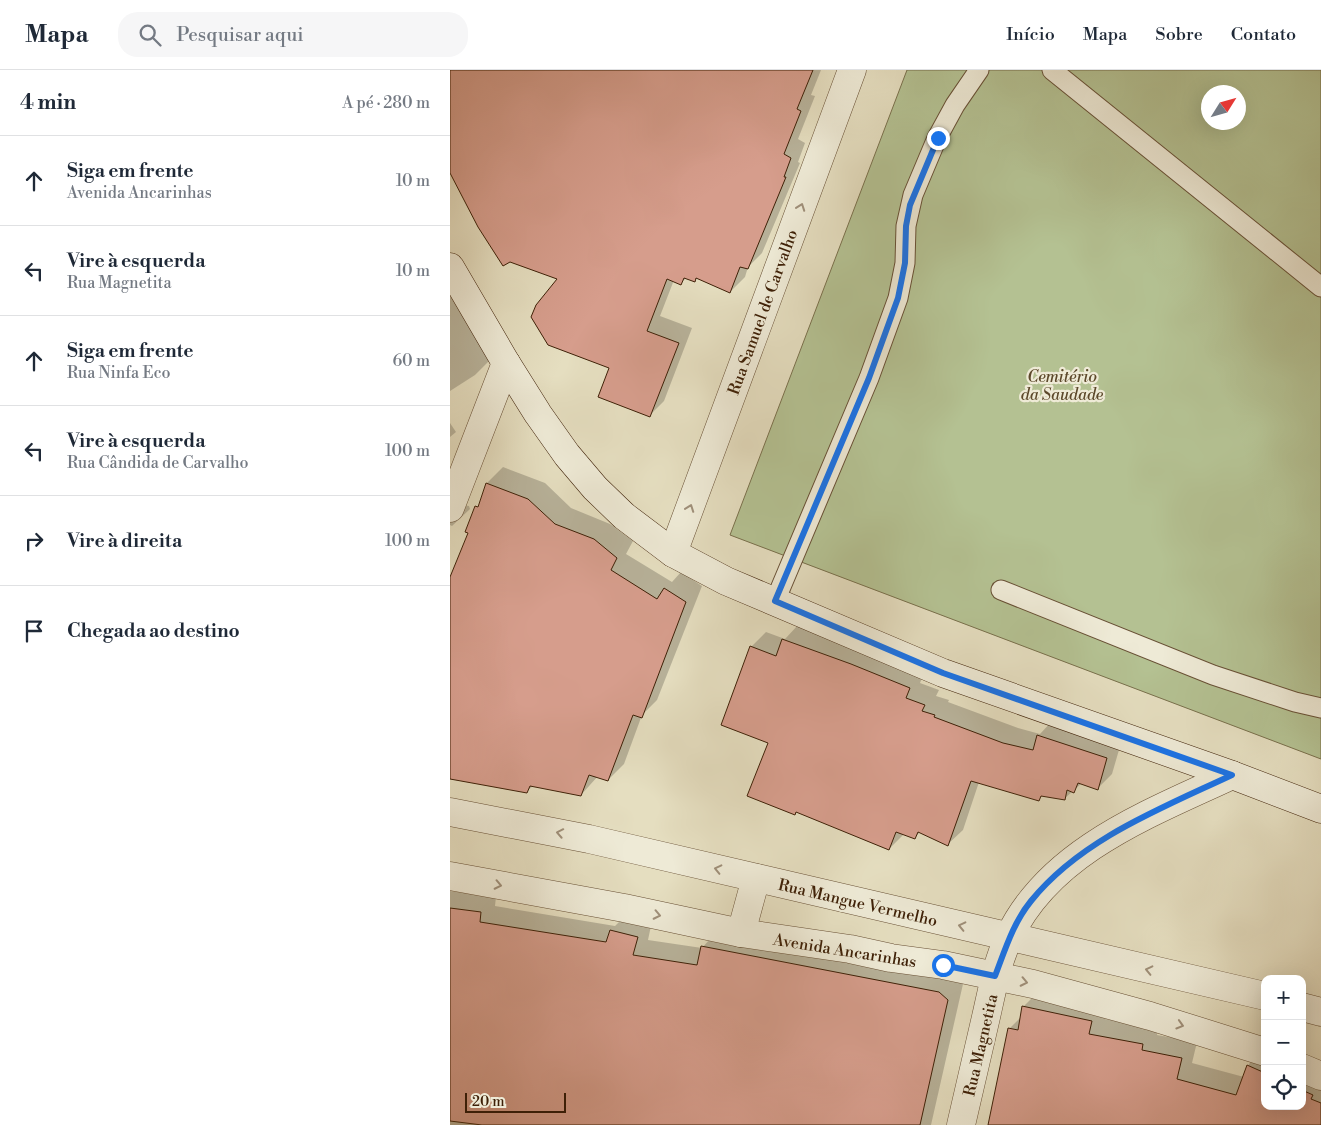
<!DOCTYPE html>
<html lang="pt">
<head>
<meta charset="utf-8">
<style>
	:root { --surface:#fff; --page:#f6f6f7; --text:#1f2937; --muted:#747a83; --line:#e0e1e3 }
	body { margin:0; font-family:"Libre Bodoni",serif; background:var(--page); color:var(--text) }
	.controls { position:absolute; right:15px; bottom:15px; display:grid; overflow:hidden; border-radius:10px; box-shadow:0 5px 20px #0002 }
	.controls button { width:45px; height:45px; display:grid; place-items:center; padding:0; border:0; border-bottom:1px solid var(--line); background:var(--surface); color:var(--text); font:25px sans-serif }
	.compass { position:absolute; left:751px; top:15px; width:45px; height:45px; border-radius:50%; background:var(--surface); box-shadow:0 5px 20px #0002; rotate:53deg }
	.scale { position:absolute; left:15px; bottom:12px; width:101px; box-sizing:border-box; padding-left:5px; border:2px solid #3e2007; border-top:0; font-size:14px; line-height:18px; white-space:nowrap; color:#3e2007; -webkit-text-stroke:4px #eeead6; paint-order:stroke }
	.stop { position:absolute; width:15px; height:15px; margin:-11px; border:4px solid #1a73e8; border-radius:50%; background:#fff }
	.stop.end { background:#1a73e8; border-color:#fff; box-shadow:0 1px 5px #0008 }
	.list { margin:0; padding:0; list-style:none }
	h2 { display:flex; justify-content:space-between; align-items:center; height:65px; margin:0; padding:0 20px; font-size:21px }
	h2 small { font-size:16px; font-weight:400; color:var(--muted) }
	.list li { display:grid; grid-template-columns:32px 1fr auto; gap:15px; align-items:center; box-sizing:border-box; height:90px; padding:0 20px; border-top:1px solid var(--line) }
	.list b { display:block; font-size:19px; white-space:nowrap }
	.list p { margin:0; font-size:16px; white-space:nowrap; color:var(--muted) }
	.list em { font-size:16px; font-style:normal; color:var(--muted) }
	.icon { flex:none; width:28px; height:28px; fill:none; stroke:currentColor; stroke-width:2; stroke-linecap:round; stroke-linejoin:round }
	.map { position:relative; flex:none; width:871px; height:1055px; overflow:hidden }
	header { display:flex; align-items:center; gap:30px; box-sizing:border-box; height:70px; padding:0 25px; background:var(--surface); border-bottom:1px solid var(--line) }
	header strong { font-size:24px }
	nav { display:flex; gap:28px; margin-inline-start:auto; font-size:18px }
	.search { width:350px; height:45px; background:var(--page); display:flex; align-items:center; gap:12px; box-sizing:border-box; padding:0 18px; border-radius:20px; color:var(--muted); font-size:19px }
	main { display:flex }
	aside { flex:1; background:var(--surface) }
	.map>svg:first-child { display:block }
</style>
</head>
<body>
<header>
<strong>Mapa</strong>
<div class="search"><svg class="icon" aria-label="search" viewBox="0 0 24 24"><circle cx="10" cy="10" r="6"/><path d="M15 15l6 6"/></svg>Pesquisar aqui</div>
<nav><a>Início</a><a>Mapa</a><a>Sobre</a><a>Contato</a></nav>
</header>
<main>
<aside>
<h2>4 min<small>A pé · 280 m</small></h2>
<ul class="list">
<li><svg class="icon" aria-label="ahead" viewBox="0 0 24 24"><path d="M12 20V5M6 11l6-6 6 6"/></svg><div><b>Siga em frente</b><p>Avenida Ancarinhas</p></div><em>10 m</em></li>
<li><svg class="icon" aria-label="left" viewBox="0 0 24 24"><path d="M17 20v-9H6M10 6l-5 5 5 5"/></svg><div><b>Vire à esquerda</b><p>Rua Magnetita</p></div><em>10 m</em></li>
<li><svg class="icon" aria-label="ahead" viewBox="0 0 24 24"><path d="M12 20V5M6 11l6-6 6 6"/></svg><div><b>Siga em frente</b><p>Rua Ninfa Eco</p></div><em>60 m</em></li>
<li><svg class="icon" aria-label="left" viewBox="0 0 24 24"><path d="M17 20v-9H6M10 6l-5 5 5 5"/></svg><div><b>Vire à esquerda</b><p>Rua Cândida de Carvalho</p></div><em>100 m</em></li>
<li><svg class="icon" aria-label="right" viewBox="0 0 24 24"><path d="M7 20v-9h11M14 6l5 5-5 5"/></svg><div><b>Vire à direita</b></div><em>100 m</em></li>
<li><svg class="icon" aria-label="arrive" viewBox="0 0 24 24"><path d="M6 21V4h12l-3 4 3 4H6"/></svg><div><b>Chegada ao destino</b></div></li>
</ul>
</aside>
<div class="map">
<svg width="871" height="1055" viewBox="0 0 871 1055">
	<rect width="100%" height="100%" fill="#e5dec0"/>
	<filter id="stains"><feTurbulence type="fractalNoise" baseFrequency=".004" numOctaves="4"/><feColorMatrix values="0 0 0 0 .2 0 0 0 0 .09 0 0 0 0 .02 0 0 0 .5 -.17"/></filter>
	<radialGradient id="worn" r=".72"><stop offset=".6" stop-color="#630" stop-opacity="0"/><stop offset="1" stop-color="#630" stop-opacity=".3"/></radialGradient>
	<path fill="#b4c192" stroke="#79704c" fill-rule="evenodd" d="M457,0H871V689L280,465ZM758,22H788V52H758Z"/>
	<g fill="#0003">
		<path d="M0,0H371L361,25L365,26L348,69L355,73L348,92L350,93L312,183L298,197L295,207L280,222L248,207L244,211L236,208L231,213L224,210L210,246L242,258L214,331L199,346L161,298L109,209L0,99Z"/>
		<path d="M5,224L43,287L25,305L0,321V227Z"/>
		<path d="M0,353L6,362L0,367Z"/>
		<path d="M53,397L95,413L121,438L160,454L183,471L176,484L222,512L231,502L252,516L207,630L192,645L174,694L158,710L148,706L131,725L83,716L77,721L0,706V511L22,458L37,413Z"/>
		<path d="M0,399L5,401L12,435L19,436L20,439L2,456L0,455Z"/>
		<path d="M348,555L474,603L470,613L489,620L486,626L499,630L498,632L568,658L590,664L603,650L671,673L662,704L647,719L632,713L614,729L593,725L589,729L529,712L513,760L498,774L470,762L465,767L454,764L439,779L347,741L345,744L319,672L301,577L316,562L335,569Z"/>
		<path d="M0,821L46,827L45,836L165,856L176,845L202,851L198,870L252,878L267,861L505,907L513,914L481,1055H0Z"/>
		<path d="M589,921L657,935L655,949L708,958L707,965L747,972L742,993L794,1007L799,994L815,978V1036H852V997L871,1006V1055H540L559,959L571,947L573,937Z"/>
	</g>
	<g fill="#d69d8c" stroke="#3e2007">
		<path d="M0,0H363L347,39L351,41L334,84L341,88L334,107H336L298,199L290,197L280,223L246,208L245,212L234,208L231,215L217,209L197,261L229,273L200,347L148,327L159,298L98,275L81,247L86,235L107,209L60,192L53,196L28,157L0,103Z"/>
		<path d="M36,413L78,429L105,454L144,469L167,488L161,500L207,529L214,518L236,532L192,648L183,645L158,711L139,705L131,726L80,716L77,723L0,709V507L18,463L15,462L25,436L28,437Z"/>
		<path d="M332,569L401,594L460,618L456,628L475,635L472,641L485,645L484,647L553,673L583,680L587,665L657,688L648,720L628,713L624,723L617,720L615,730L591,726L589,731L521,711L498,776L468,762L465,769L446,762L439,780L346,742L345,745L297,726L318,673L271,655L300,576L326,586Z"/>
		<path d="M0,838L31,842L30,852L156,872L160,860L188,867L183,885L247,895L251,876L489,922L498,930L470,1055H32L0,1051Z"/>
		<path d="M572,936L642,951L639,964L693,974L692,980L732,988L727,1009L786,1025L797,995L815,1003V1036H852V1020L863,1025L861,1029L871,1033V1055H538L558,958L568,960Z"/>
	</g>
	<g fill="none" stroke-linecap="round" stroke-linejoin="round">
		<g stroke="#685035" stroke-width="21">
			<g id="lane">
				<path d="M602,0L871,217"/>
				<path d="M551,520L763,605L845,632L871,638"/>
				<path d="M325,531L419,308L448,228L455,193L456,156L463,125L487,68L505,35L529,0"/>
			</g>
		</g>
		<g stroke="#685035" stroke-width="29">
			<g id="street">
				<path d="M0,438L56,293"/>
				<path d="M223,483L402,0"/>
				<path d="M0,742L139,769L815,926"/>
				<path d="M0,806L174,838L291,863L400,879L441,888L493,895L545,906L583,914L700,946L815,982"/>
				<path d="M291,863L306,808"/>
				<path d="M852,937L871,942"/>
				<path d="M852,998L871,1006"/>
				<path d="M511,1055C519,1019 528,983 536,947C542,921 547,892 559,867C600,780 701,743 782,705"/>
			</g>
		</g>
		<g stroke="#3e2007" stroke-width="29">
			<path id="secondary" d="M0,197L56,293L88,344L117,385L145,418L174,446L223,483L276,511L493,603L782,705L871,739"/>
		</g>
		<use href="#lane" stroke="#eeead6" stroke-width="19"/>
		<use href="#street" stroke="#eeead6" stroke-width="28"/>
		<use href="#secondary" stroke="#eeead6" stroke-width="28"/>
	</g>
	<defs><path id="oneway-chevron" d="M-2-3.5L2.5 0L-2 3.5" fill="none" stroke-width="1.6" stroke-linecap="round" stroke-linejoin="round" transform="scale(1.25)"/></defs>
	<g stroke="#9f8f79">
		<use href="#oneway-chevron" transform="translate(351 137) rotate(-70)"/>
		<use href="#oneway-chevron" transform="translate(240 438) rotate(-70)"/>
		<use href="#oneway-chevron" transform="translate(110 763) rotate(-169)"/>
		<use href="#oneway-chevron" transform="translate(268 799) rotate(-167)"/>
		<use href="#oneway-chevron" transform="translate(48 815) rotate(12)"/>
		<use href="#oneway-chevron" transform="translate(207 845) rotate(12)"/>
		<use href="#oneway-chevron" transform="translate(512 856) rotate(-167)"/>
		<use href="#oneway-chevron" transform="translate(699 900) rotate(-167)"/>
		<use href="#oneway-chevron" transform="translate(574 912) rotate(12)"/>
		<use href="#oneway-chevron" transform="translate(730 955) rotate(17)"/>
	</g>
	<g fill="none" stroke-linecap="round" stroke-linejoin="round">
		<path stroke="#1a73e8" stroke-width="6" d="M488,68L460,135L456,156L455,193L448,228L419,308L325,531L493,603L782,705C712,738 631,769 581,831C563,853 555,880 545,906L493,895"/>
	</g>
	<g text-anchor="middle" stroke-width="4.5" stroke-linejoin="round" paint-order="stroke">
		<g font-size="16" fill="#3e2007" stroke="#eeead6">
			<text transform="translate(312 242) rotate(-70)" y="6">Rua Samuel de Carvalho</text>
			<text transform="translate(408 832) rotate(13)" y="6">Rua Mangue Vermelho</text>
			<text transform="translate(395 880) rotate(9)" y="6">Avenida Ancarinhas</text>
			<text transform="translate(530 975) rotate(-77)" y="6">Rua Magnetita</text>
		</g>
		<g font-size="16" font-style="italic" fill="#5c482a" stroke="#eeead6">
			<text x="612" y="312">Cemitério<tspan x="612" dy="18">da Saudade</tspan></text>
		</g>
	</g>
	<rect width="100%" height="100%" filter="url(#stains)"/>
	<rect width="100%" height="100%" fill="url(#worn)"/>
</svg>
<div class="controls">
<button>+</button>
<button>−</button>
<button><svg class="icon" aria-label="locate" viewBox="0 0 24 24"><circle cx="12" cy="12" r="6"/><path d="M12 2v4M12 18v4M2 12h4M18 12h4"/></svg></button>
</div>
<svg class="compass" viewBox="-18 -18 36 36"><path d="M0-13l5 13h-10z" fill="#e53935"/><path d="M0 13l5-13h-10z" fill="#747a83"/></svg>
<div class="scale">20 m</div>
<div class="stop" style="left:493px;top:895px"></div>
<div class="stop end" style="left:488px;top:68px"></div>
</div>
</main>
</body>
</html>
